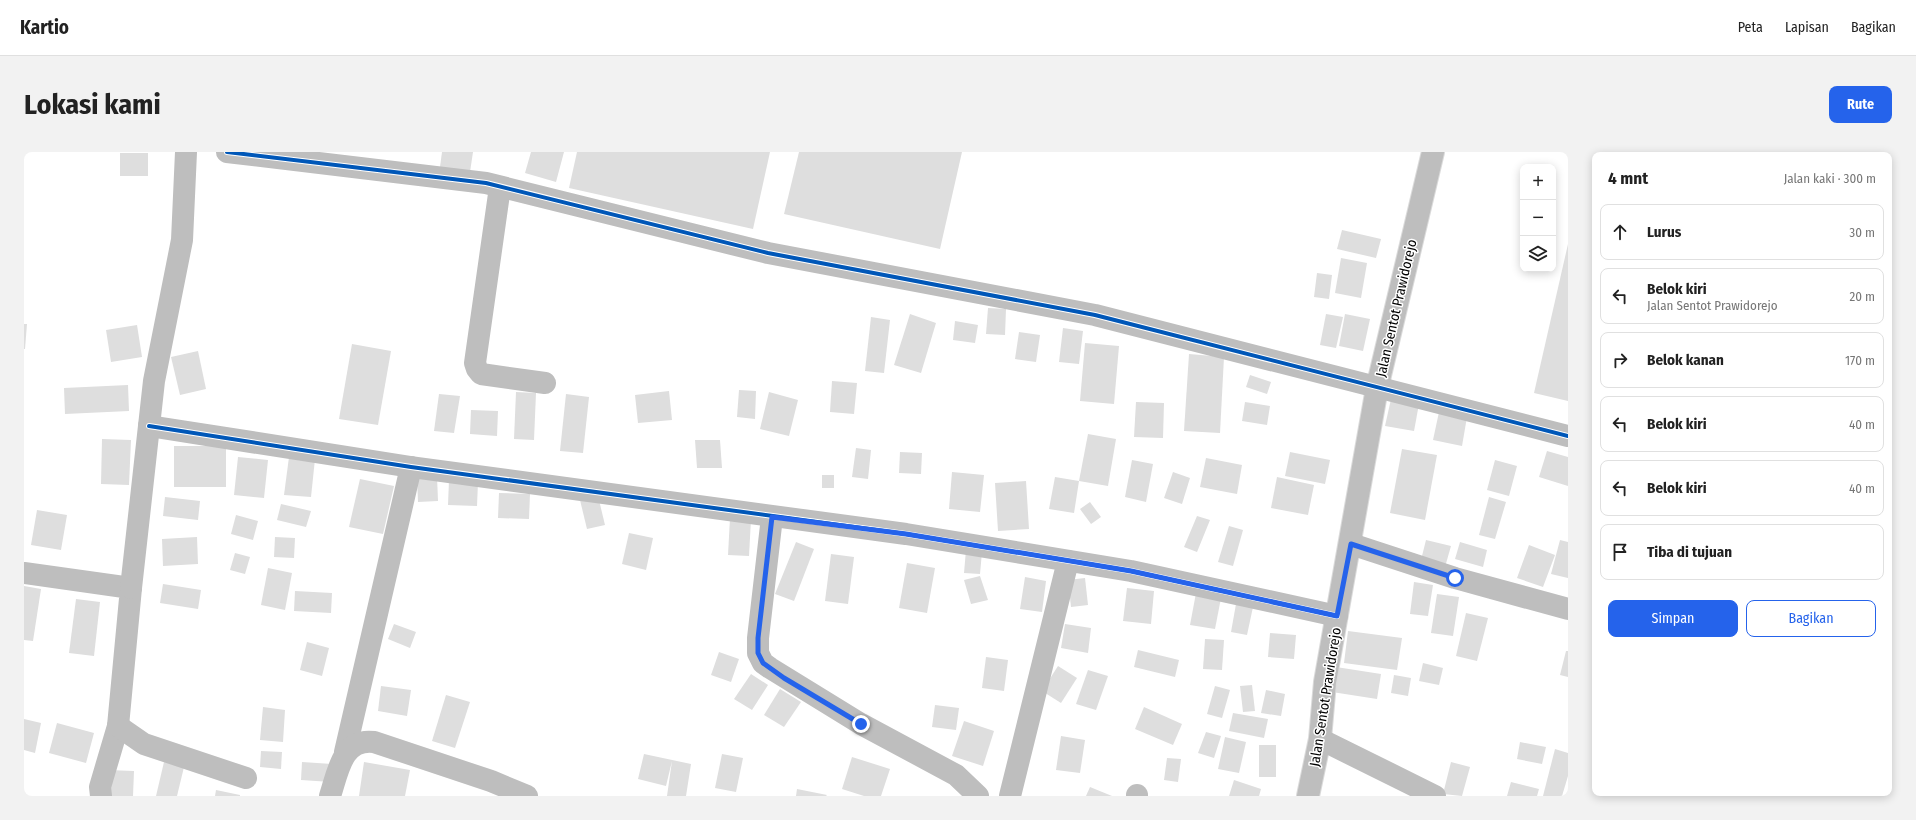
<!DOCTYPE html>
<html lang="id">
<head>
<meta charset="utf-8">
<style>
	:root { --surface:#fff; --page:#f2f2f2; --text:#222; --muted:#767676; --line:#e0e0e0; --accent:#2563eb }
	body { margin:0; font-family:"Fira Sans Condensed",sans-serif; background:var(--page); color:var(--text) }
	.controls { position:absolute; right:12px; top:12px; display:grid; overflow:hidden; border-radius:8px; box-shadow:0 2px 10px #0003 }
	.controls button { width:36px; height:36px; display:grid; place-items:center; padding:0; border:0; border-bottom:1px solid var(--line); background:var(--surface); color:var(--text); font:20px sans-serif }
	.stop { position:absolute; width:12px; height:12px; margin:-9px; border:3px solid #2563eb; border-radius:50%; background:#fff }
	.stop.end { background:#2563eb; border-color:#fff; box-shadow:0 1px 4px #0008 }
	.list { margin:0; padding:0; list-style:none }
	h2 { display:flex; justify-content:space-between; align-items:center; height:52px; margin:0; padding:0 16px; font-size:17px }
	h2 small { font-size:13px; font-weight:400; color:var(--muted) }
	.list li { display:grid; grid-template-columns:26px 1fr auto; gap:12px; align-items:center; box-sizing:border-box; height:56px; margin:0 8px 8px; padding:0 8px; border:1px solid var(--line); border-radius:8px }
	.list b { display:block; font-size:15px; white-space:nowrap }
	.list p { margin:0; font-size:13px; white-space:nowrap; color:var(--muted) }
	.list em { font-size:13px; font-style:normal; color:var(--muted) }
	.actions { display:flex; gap:8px; padding:12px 16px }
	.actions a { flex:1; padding:9px 0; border:1px solid var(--accent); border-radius:8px; text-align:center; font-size:14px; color:var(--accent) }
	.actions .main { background:var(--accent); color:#fff }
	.icon { flex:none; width:22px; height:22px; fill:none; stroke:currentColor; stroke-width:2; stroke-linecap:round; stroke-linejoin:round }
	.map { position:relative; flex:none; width:1544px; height:644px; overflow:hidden; border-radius:8px }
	header { display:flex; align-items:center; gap:24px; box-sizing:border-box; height:56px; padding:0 20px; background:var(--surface); border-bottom:1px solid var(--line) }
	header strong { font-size:19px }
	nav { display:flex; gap:22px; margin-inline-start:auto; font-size:14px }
	.intro { display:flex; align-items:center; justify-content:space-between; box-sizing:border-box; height:96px; padding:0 24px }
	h1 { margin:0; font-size:28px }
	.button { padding:10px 18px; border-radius:8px; background:var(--accent); color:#fff; font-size:14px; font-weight:700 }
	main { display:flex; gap:24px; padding:0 24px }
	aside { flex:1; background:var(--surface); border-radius:8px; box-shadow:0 2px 10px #0003 }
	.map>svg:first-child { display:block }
</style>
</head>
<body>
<header>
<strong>Kartio</strong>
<nav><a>Peta</a><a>Lapisan</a><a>Bagikan</a></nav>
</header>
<div class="intro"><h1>Lokasi kami</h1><a class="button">Rute</a></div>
<main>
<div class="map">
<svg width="1544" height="644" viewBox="0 0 1544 644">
	<rect width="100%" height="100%" fill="#fff"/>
	<g fill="#dedede">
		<path d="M418,0H449L446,20L416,15Z"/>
		<path d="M507,0H540L532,30L501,21Z"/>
		<path d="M553,0H746L729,77L545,36Z"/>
		<path d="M775,0H938L916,97L760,62Z"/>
		<rect x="96" y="1" width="28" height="23"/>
		<path d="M1318,78L1357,87L1352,106L1313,97Z"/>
		<path d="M1544,92V249L1510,241Z"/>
		<path d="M1317,106L1343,111L1337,146L1311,141Z"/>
		<path d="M1293,121L1308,123L1305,147L1290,145Z"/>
		<path d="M964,156L982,157L981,183L962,182Z"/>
		<path d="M886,162L912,171L897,221L870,213Z"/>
		<path d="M1302,162L1319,165L1312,196L1296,193Z"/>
		<path d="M1321,162L1346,167L1339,199L1315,194Z"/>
		<path d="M847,165L866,168L860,221L841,219Z"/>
		<path d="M931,169L954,173L951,191L929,188Z"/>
		<path d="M0,172H3L1,197H0Z"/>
		<path d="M113,173L118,205L87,210L82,178Z"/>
		<path d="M1039,176L1059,179L1055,212L1035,210Z"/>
		<path d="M995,180L1016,183L1012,210L991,207Z"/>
		<path d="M1061,191L1095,194L1090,252L1056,249Z"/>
		<path d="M328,192L367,199L354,273L315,267Z"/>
		<path d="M174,199L182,237L156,243L147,205Z"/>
		<path d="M1165,202L1200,205L1196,281L1160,279Z"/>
		<path d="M1226,223L1247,230L1243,242L1222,235Z"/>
		<path d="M808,229L833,231L830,262L806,260Z"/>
		<path d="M104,233L105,259L41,262L40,236Z"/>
		<path d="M715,238L732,239L731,267L713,265Z"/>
		<path d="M645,239L648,268L614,271L611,243Z"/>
		<path d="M492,240L512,241L510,288L490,287Z"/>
		<path d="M745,240L774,248L765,284L736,277Z"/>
		<path d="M415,242L436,244L430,281L410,279Z"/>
		<path d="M542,242L565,245L559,301L536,299Z"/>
		<path d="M1367,247L1395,252L1390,279L1361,274Z"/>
		<path d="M1112,250L1140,251L1139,286L1110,285Z"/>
		<path d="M1221,250L1246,254L1243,273L1218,269Z"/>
		<path d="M447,258L474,259L473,284L446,282Z"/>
		<path d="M1415,260L1443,265L1438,294L1409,288Z"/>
		<path d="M1064,282L1092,287L1084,334L1055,329Z"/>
		<path d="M78,287L107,288L105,333L77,332Z"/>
		<path d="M671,288H696L698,316H673Z"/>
		<rect x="150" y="294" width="52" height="41"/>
		<path d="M832,296L847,298L844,327L828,325Z"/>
		<path d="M1378,297L1413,303L1401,368L1366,361Z"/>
		<path d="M1523,299L1544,305V334L1515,325Z"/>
		<path d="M876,300L898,301L897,322L875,321Z"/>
		<path d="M1266,300L1306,308L1301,332L1261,324Z"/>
		<path d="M214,305L244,308L240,346L210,343Z"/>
		<path d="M265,305L291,307L287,345L260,343Z"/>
		<path d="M1182,306L1218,313L1213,342L1176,335Z"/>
		<path d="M1108,308L1129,312L1122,350L1101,345Z"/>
		<path d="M1471,308L1493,314L1485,344L1463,338Z"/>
		<path d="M928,320L960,323L956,360L925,357Z"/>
		<path d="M1149,320L1166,326L1158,352L1140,346Z"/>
		<rect x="798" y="323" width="12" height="13"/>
		<path d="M413,324L414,349L394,350L393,325Z"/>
		<path d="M1031,325L1055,329L1050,361L1025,357Z"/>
		<path d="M1253,325L1290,333L1284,363L1247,356Z"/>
		<path d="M336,327L370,334L359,382L325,375Z"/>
		<path d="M425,328L454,330L453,354L424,353Z"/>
		<path d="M1002,329L1005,377L974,379L971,331Z"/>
		<path d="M475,341L506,342L505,367L474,366Z"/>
		<path d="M574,344L581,373L563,377L556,348Z"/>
		<path d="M141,345L176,349L174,368L139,364Z"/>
		<path d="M1465,345L1482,350L1471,387L1455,383Z"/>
		<path d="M1066,350L1077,365L1067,372L1056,357Z"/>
		<path d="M257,352L287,359L282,375L253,368Z"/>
		<path d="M13,358L43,363L37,398L7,393Z"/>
		<path d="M212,363L234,369L229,388L207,382Z"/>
		<path d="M1173,364L1186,368L1173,400L1160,395Z"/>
		<path d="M706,366L727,367L725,404L704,403Z"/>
		<path d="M1205,374L1219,378L1209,414L1194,410Z"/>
		<path d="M605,381L629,386L622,418L598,412Z"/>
		<path d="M173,385L174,412L139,414L138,387Z"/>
		<path d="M251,385L271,386L270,406L250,405Z"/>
		<path d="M1402,388L1427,394L1421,415L1397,408Z"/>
		<path d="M1536,388L1544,390V426L1527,422Z"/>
		<path d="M772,390L790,397L770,449L751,442Z"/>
		<path d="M1436,390L1463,398L1459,415L1431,407Z"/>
		<path d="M1505,393L1531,403L1519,435L1493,426Z"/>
		<path d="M942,398L958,400L956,422L940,421Z"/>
		<path d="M211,401L226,405L221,422L206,418Z"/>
		<path d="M807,402L830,405L824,452L801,449Z"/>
		<path d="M883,411L911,416L903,461L875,456Z"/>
		<path d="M244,416L268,421L261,458L237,453Z"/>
		<path d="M956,424L964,448L947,452L940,428Z"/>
		<path d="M1001,425L1022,429L1018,460L996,457Z"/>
		<path d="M1061,426L1064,453L1047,455L1044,428Z"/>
		<path d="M1390,430L1409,433L1404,464L1386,462Z"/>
		<path d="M139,432L177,438L174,457L136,451Z"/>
		<path d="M0,434L17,437L9,489L0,488Z"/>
		<path d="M1103,436L1130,439L1127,472L1099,469Z"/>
		<path d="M271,439L308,441L307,461L270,459Z"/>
		<path d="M1172,441L1197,446L1191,477L1166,473Z"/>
		<path d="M1413,442L1435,445L1429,484L1407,481Z"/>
		<path d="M52,447L76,450L70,504L45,501Z"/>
		<path d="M1212,452L1229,455L1223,483L1207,480Z"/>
		<path d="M1442,461L1464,466L1453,509L1432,504Z"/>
		<path d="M370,472L392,480L386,496L364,487Z"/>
		<path d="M1041,472L1067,476L1064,501L1037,496Z"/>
		<path d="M1324,479L1378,486L1373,518L1320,511Z"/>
		<path d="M1246,481L1272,483L1270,507L1244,505Z"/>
		<path d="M1181,487L1200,488L1198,518L1179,517Z"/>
		<path d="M283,490L305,496L298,524L276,518Z"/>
		<path d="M1114,498L1155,508L1151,525L1110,515Z"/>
		<path d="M1542,499H1544V525L1536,523Z"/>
		<path d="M695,500L715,507L707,530L687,523Z"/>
		<path d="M962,505L984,508L980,539L958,536Z"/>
		<path d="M1399,511L1419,516L1415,533L1395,529Z"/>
		<path d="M1034,514L1053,526L1037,551L1018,539Z"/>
		<path d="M1312,515L1357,522L1353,547L1308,540Z"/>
		<path d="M1064,518L1084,524L1072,558L1052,552Z"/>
		<path d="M727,522L744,533L728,558L710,547Z"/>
		<path d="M1370,523L1387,526L1384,544L1367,541Z"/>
		<path d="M1228,533L1231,559L1219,560L1216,534Z"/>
		<path d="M357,534L387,538L383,564L354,559Z"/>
		<path d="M1191,534L1206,538L1198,566L1183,562Z"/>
		<path d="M756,537L777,550L760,575L740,563Z"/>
		<path d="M1242,538L1261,542L1257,564L1237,561Z"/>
		<path d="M422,543L446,550L431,596L408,589Z"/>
		<path d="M911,553L935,556L932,578L908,575Z"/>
		<path d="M239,555L261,558L259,590L236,588Z"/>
		<path d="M1120,555L1158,572L1149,593L1111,577Z"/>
		<path d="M1209,561L1244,567L1240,586L1205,579Z"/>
		<path d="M0,567L17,571L11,601L0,598Z"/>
		<path d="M940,569L970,579L959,614L928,604Z"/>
		<path d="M33,571L70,581L62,611L25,601Z"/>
		<path d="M1182,580L1197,584L1190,606L1174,601Z"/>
		<path d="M1037,584L1061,588L1056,621L1032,618Z"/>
		<path d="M1201,585L1222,590L1215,621L1194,617Z"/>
		<path d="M1496,590L1522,595L1518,612L1493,607Z"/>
		<rect x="1235" y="593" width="17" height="32"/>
		<path d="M1531,597L1544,601V624L1538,644H1519Z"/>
		<path d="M237,599L258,600L257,617L236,615Z"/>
		<path d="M620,602L667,612L662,644H643L648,609L642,634L614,627Z"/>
		<path d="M698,602L719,606L712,640L691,636Z"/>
		<path d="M828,605L866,617L857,644H840L818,637Z"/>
		<path d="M1143,606L1157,607L1154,630L1140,628Z"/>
		<path d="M140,610L160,615L153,644H132Z"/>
		<path d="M278,610L308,612L307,630L277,628Z"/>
		<path d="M340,610L386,618L381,644H335Z"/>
		<path d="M1427,610L1446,615L1438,644L1419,642Z"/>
		<path d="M84,618L110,619L109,644H83Z"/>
		<path d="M1210,628L1237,637L1235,644H1205Z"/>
		<path d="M1487,630L1515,637L1513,644H1483Z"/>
		<path d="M1066,635L1088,644H1062Z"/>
		<path d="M773,637L803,643L802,644H772Z"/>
		<path d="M192,638L216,643V644H191Z"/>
	</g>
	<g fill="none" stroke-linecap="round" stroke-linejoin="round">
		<g stroke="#dbdbdb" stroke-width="24">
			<path id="major" d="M1284,644L1296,587L1301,530L1353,236L1409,0"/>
		</g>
		<g stroke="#bebebe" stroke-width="22">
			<path d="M203,0L462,31L744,101L1071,163L1544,284"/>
			<path d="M476,35L451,211L453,217L457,222L521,231"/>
			<path d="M125,274L387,315L882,382L1107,419L1313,464"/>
			<path d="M748,365L734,486V501L739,511L746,516L837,572L932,623L954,644"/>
			<path d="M1327,392L1431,426L1544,457"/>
			<path d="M0,421L107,436L94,574L76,635L77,644"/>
			<path d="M107,436L130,229L158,88L162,0"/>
			<path d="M94,574L120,592L222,626"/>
			<path d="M1296,587L1411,644"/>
			<path d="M321,600L387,315"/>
			<path d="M306,644C314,620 318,586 350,590L467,629L503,644"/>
			<path d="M986,644L1044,409"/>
			<path d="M1113,644V643"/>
		</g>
		<use href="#major" stroke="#bebebe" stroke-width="22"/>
		<g stroke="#fff" stroke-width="6">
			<g id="cycleway">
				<path d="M203,0L462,31L744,101L1071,163L1544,284"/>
				<path d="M125,274L387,315L882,382L1107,419L1313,464"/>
			</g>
		</g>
		<use href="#cycleway" stroke="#0057b8" stroke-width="4"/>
	</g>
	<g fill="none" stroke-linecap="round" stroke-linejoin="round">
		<path stroke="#2563eb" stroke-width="5" d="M837,572L760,526L739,511L734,501V486L748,365L882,382L1107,419L1313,464L1327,392L1431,426"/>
	</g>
	<g text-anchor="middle" stroke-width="3" stroke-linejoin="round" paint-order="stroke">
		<g font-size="14" fill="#000" stroke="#fff">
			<text transform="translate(1372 156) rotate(-77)" y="5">Jalan Sentot Prawidorejo</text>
			<text transform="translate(1301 545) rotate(-81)" y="5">Jalan Sentot Prawidorejo</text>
		</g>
	</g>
</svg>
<div class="controls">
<button>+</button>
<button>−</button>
<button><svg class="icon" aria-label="layers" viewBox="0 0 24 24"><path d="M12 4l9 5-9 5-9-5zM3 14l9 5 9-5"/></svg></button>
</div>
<div class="stop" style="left:1431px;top:426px"></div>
<div class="stop end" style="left:837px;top:572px"></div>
</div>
<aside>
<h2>4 mnt<small>Jalan kaki · 300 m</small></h2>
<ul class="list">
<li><svg class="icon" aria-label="ahead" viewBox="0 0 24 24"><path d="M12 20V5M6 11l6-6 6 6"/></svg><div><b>Lurus</b></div><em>30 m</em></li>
<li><svg class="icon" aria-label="left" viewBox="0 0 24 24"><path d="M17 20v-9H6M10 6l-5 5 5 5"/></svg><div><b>Belok kiri</b><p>Jalan Sentot Prawidorejo</p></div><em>20 m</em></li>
<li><svg class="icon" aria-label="right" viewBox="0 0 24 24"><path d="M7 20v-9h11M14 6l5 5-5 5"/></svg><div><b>Belok kanan</b></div><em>170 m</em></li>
<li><svg class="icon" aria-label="left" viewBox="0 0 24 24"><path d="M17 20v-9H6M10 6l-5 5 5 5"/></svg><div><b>Belok kiri</b></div><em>40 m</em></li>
<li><svg class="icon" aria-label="left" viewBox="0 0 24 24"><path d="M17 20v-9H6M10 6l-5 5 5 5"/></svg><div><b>Belok kiri</b></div><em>40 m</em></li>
<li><svg class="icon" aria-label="arrive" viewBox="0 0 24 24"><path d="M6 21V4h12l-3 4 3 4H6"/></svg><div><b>Tiba di tujuan</b></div></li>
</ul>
<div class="actions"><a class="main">Simpan</a><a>Bagikan</a></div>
</aside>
</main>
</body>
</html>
